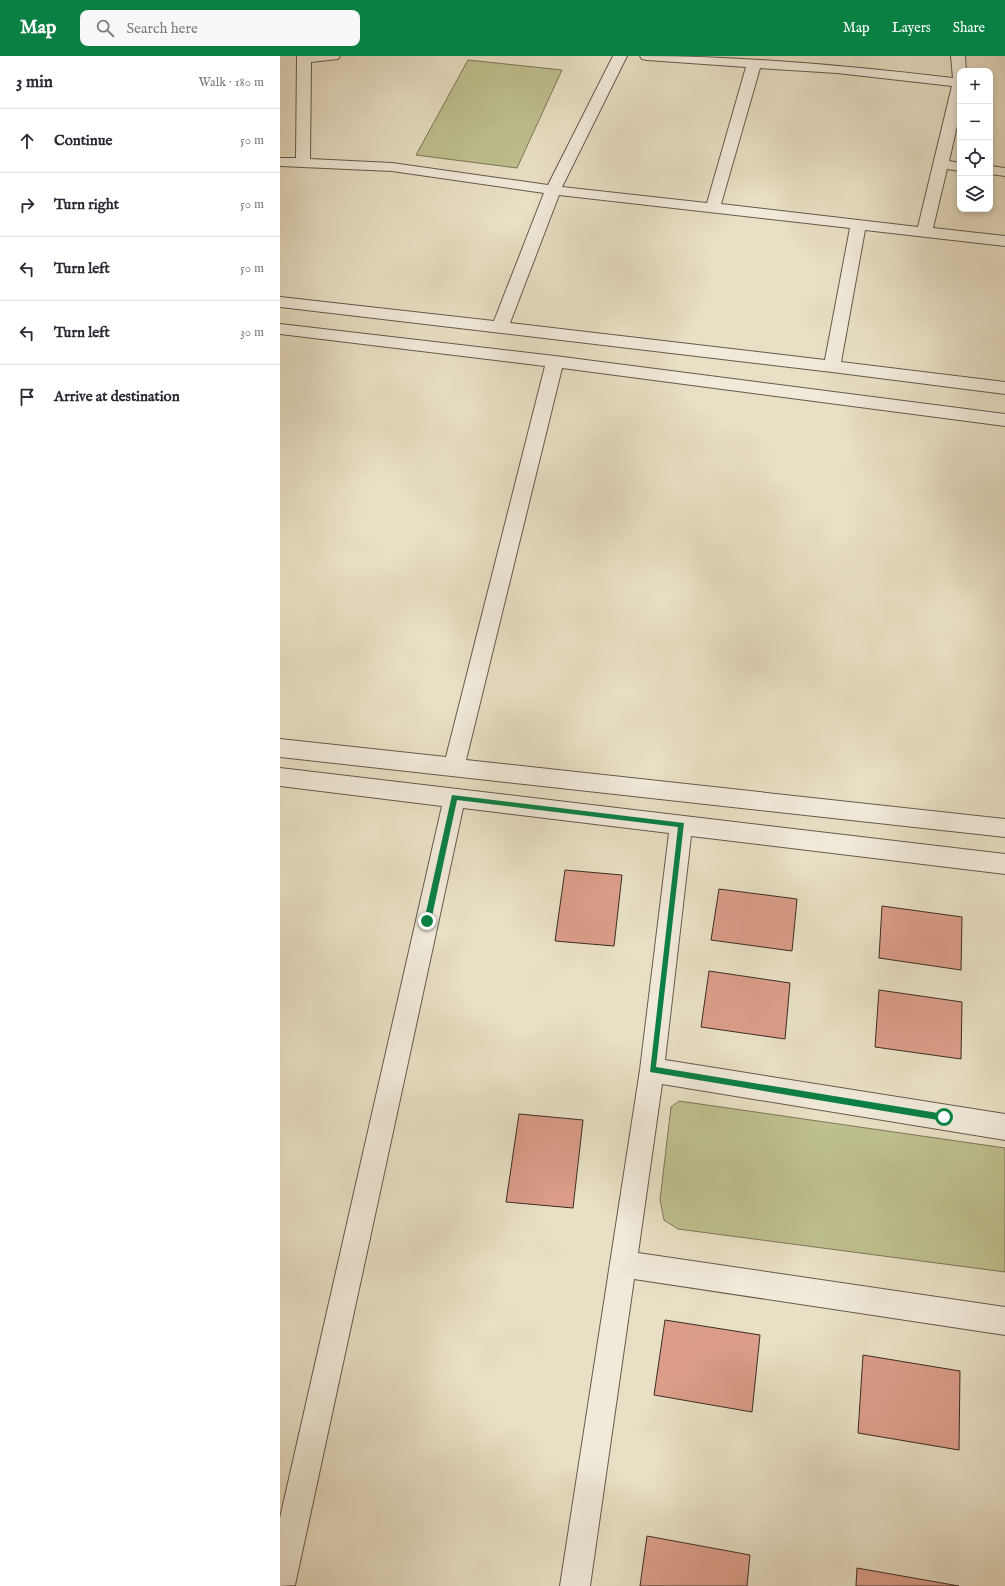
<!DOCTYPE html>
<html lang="en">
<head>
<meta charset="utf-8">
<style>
	:root { --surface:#fff; --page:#f7f7f7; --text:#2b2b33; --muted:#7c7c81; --line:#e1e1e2; --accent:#0b8043 }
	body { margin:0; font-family:"IM FELL English",serif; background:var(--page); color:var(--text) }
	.controls { position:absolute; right:12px; top:12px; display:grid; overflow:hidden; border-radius:8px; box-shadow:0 2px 6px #0003 }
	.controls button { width:36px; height:36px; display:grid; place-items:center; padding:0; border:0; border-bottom:1px solid var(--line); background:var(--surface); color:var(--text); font:20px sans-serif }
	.stop { position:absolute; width:12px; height:12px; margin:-9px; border:3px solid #0b8043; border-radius:50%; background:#fff }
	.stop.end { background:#0b8043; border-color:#fff; box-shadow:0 1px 4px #0008 }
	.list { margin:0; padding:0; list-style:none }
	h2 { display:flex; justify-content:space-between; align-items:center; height:52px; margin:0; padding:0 16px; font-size:17px }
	h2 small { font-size:13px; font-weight:400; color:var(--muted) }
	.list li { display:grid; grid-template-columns:26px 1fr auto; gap:12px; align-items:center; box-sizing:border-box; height:64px; padding:0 16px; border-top:1px solid var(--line) }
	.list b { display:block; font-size:15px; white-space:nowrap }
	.list em { font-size:13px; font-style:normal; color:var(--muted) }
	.icon { flex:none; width:22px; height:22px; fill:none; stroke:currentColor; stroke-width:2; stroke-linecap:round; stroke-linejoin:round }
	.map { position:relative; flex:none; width:725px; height:1530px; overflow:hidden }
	header { display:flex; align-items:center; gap:24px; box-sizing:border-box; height:56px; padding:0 20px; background:var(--accent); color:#fff }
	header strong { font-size:19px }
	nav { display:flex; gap:22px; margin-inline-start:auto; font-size:14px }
	.search { width:280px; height:36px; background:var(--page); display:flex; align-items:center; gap:10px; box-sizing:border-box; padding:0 14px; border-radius:8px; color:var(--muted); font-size:15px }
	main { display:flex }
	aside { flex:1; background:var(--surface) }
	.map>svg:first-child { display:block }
</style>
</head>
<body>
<header>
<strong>Map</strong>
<div class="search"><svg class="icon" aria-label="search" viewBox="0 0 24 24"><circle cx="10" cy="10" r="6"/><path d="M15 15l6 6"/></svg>Search here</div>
<nav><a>Map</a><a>Layers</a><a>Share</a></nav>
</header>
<main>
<aside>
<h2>3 min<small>Walk · 180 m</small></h2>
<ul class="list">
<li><svg class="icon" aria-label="ahead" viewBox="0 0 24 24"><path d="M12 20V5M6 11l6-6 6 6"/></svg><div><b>Continue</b></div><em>50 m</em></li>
<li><svg class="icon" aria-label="right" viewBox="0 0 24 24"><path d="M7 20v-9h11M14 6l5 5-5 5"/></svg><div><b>Turn right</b></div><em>50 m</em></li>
<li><svg class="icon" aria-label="left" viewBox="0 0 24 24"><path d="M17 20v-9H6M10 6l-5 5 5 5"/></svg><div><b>Turn left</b></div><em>50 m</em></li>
<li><svg class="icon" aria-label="left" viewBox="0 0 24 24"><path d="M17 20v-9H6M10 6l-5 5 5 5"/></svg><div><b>Turn left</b></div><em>30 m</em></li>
<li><svg class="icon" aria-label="arrive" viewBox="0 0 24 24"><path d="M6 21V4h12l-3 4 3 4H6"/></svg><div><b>Arrive at destination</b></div></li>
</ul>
</aside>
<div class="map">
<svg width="725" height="1530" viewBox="0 0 725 1530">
	<rect width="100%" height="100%" fill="#e8dfc4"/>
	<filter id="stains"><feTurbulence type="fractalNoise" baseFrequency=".005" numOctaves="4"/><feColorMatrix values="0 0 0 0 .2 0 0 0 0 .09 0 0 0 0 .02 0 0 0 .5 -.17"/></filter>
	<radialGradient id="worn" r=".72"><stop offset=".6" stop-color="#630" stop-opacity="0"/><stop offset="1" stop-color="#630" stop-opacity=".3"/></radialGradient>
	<g fill="#bec08f" stroke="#7c765a">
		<path d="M188,4L282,14L237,112L136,99Z"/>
		<path d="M399,1045L725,1092V1216L398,1173L384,1164L380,1144L391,1051Z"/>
	</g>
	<g fill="#db9d89" stroke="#3a2d24">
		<path d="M285,814L342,819L334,890L275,885Z"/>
		<path d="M439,833L517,843L512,895L431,884Z"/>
		<path d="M602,850L682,861L681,914L599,902Z"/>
		<path d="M429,915L510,927L505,983L421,971Z"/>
		<path d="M599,934L682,946L681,1003L595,991Z"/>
		<path d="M239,1058L303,1064L293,1152L226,1146Z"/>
		<path d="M385,1264L480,1279L472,1356L374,1339Z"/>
		<path d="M583,1299L680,1315L679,1394L578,1377Z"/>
		<path d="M367,1480L470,1499L467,1530H360Z"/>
		<path d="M577,1512L679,1530H576Z"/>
	</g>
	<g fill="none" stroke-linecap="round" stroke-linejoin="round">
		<g stroke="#665a4c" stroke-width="2">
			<g id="minor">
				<path d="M17,0H60L58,3L31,6L30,103L112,107L268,129L333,0H347L282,131L427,147L466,11L367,4L362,3L360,0C465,0 569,10 673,22L671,0H685L686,15H680V57L669,105L680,107V115L667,113L653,172L725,180V190L585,174L561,306L725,326V338L552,316L0,251V241L214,265L264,137L112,115L0,110V102H16ZM480,12L557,17L672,30L638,171L441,148ZM279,139L570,172L545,304L230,267Z"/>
				<path d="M710,110L725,112V120L710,118Z"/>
				<path d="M0,268L275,300L725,358V370L282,312L186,704L725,763V781L0,701V683L166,701L265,310L0,278Z"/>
				<path d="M0,712L725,798V818L411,780L385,1004L725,1058V1084L382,1028L358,1197L725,1251V1279L354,1223L310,1530H280L360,1014L389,777L183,752L15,1529L0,1530V1462L162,750L0,730Z"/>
			</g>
		</g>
		<use href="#minor" fill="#f0ead9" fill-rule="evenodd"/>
	</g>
	<path fill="#0b8043" d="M172,739L404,767L376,1011L664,1058L666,1059V1064L664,1065L370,1016L398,771L177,744L151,865L147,868L144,865Z"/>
	<rect width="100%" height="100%" filter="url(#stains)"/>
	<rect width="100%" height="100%" fill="url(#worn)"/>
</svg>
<div class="controls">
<button>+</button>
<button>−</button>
<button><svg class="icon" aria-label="locate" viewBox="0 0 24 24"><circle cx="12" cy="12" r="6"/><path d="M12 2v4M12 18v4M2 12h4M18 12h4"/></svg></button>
<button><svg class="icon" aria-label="layers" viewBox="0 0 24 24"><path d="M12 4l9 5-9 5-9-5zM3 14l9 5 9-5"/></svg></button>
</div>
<div class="stop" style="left:664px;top:1061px"></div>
<div class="stop end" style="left:147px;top:865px"></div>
</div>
</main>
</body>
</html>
